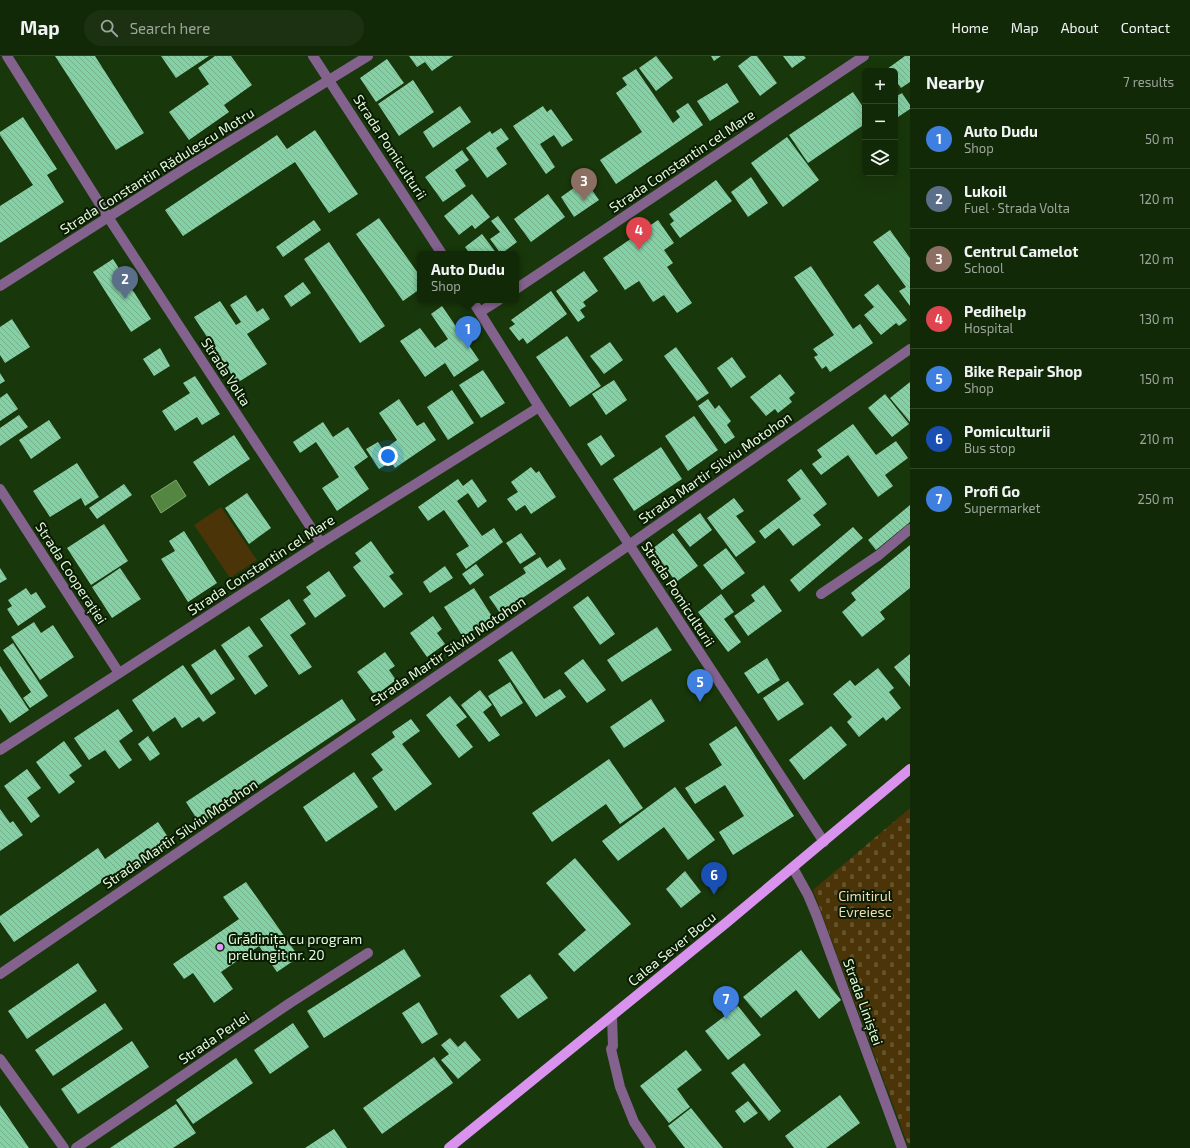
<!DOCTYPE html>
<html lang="en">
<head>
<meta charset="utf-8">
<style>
	:root { --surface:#122908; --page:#1b3112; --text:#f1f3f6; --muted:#9ca69c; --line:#314529; --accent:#dd99f3 }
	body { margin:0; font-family:"Exo 2",sans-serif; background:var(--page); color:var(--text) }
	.controls { position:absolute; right:12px; top:12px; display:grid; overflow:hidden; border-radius:6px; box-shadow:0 4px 16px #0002 }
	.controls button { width:36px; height:36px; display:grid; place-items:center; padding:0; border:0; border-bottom:1px solid var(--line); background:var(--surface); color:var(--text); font:20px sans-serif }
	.you { position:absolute; left:388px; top:400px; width:14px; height:14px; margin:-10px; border:3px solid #fff; border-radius:50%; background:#1a73e8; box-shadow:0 0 0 6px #1a73e833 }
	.badge { display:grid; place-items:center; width:26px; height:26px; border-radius:50%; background:var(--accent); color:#fff; font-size:13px; font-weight:700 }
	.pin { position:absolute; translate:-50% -33px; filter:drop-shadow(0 1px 2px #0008) }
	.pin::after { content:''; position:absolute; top:21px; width:14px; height:12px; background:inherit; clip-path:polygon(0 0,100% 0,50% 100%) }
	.popup { position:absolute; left:417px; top:195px; width:102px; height:52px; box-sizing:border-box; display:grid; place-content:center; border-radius:6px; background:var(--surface); filter:drop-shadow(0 1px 3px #0005); font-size:13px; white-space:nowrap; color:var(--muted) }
	.popup b { font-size:15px; color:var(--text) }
	.popup::after { content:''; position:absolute; left:50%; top:100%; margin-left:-8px; border:8px solid transparent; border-top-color:var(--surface) }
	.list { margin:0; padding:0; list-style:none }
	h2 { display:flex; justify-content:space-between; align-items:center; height:52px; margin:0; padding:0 16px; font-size:17px }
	h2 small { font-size:13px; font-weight:400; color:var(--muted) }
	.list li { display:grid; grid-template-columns:26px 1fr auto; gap:12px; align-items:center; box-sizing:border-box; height:60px; padding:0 16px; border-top:1px solid var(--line) }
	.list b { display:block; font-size:15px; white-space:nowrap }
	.list p { margin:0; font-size:13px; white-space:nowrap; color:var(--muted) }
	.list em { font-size:13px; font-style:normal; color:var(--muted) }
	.icon { flex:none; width:22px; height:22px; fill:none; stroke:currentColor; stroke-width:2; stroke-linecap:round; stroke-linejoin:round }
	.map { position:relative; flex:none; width:910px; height:1092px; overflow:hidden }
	header { display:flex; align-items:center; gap:24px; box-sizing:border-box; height:56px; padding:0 20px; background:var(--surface); border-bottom:1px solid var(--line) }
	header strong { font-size:19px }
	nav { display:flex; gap:22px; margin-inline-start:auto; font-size:14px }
	.search { width:280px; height:36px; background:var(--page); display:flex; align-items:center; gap:10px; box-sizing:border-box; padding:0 14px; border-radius:22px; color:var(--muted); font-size:15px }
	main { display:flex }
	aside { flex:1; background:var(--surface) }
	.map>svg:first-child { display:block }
</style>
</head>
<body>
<header>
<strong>Map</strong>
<div class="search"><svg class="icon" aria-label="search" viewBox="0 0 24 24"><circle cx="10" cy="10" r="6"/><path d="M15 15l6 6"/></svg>Search here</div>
<nav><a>Home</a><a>Map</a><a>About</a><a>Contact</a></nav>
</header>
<main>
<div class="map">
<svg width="910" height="1092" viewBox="0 0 910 1092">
	<defs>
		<pattern id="cemetery-stones" width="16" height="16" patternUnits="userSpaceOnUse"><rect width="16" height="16" fill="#4b3408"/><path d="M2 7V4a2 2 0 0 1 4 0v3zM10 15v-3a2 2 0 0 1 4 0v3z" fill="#65522b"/></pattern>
		<pattern id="building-back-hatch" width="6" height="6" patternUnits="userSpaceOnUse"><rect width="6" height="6" fill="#85d1a5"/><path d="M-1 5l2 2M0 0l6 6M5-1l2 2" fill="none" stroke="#75b08c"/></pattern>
	</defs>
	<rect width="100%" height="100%" fill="#18370a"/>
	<path fill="url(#cemetery-stones)" d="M910,752V1088L907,1086L813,834Z"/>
	<path fill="#4b3408" d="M221,451L257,504L230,522L194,469Z"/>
	<path fill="#548642" stroke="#7fa970" d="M176,424L186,440L161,457L151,440Z"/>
	<g fill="url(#building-back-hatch)">
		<path d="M55,0H95L144,77L116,94Z"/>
		<path d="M161,0H209L176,22Z"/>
		<path d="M215,0H231L252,29L224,49L229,56L189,84L169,56L209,28L198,12Z"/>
		<path d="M409,0H453L432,15L425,6L417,11Z"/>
		<path d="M656,0L673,22L656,35L639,12Z"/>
		<path d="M711,0H721L714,5Z"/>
		<path d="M751,0H757L777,27L760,40L738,10Z"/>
		<path d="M783,0H804L806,2L792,12Z"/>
		<path d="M905,0H910V26L901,32L895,24V15H889L887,13Z"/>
		<path d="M387,3L404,27L376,46L360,22Z"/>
		<path d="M636,13L673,67L680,61L676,55L688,47L703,69L616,128L600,104L642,76L616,37L627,29L622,22Z"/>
		<path d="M413,24L434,56L399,80L378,48Z"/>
		<path d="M727,27L739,46L710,65L697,45Z"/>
		<path d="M853,36L865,54V68L808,107L789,79Z"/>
		<path d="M902,37L910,49V53L895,63V41Z"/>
		<path d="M460,50L471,66L433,92L423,76Z"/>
		<path d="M543,50L547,56L551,53L573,84L562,91L554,79L540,88L555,111L546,118L513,70Z"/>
		<path d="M23,61L57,113L47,119L64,146L0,187V150L33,129L0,79V76Z"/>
		<path d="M501,72L509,83L496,92L507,108L487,122L466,92L490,75L492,78Z"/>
		<path d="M315,74L358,138L329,157L295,106L183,180L165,154L277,79L287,93Z"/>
		<path d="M787,81L819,124L783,151L751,107Z"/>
		<path d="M462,94L469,104L455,114L466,130L443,146L425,121Z"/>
		<path d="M751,121L768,147L748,161L731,136Z"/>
		<path d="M585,124L599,144L574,161L561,141Z"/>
		<path d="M716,124L732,145L680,182L670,168L674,165L669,158Z"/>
		<path d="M472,138L490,161L475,173L472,169L459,179L444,160Z"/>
		<path d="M548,138L565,161L531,186L514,163Z"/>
		<path d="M498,160L517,186L501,198L490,183L500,176L491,165Z"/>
		<path d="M379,162L420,220V233L403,245L356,178Z"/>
		<path d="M314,164L321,174L283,201L276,191Z"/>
		<path d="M658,164L674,187L664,194L673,207L667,211L692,247L677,257L664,239L653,246L639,225L625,234L603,202Z"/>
		<path d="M890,174L910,202V250L899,235L906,231L873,186Z"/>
		<path d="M482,178L497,198H463L468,195L465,191Z"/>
		<path d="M329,186L385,270L360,287L304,203Z"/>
		<path d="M113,203L151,263L131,276L93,216Z"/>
		<path d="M811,210L853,273L860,268L873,287L830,316L826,310L822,313L814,301L818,299L813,293L834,279L794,221Z"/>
		<path d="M584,215L598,235L583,246L586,250L580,254L585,261L578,266L556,235Z"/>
		<path d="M303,226L311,237L291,251L284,240Z"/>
		<path d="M878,228L907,264L899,270L896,267L881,279L864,259L874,251L864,239Z"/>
		<path d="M551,235L567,258L527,288L523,282L519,285L509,272L515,268L511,264Z"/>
		<path d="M246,239L257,256L263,252L270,263L247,278L267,308L237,327L194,261L220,245L236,269L241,266L230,249Z"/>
		<path d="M442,250L479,304L454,321L445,307L425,321L400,285L420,272L435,292L448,283L431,258Z"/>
		<path d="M12,263L30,291L5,307L0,299V271Z"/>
		<path d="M567,280L601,330L570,351L536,301Z"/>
		<path d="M610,286L623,304L604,318L590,300Z"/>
		<path d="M676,291L709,337L697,345L664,300Z"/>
		<path d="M160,292L170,310L154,320L143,303Z"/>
		<path d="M732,301L746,321L731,332L717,312Z"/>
		<path d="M483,314L505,347L481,362L459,329Z"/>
		<path d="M0,317L5,325L0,328Z"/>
		<path d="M780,318L795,337L789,342L792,346L778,357L775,353L766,360L750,341Z"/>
		<path d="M195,320L220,358L202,369L197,361L175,375L162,355L190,337L183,327Z"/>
		<path d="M614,324L627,344L606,359L592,338Z"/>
		<path d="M910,326V366L890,342Z"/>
		<path d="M452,334L474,367L448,384L427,351Z"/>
		<path d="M7,337L18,353L0,365V342Z"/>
		<path d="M885,338L909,368L892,381L868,352Z"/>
		<path d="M399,343L417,370L424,366L436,384L395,412L391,406L379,413L366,393L378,386L383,394L397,384L379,357Z"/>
		<path d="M708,343L715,353L719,349L731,365L727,369L735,381L725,388L698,350Z"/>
		<path d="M19,359L28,371L0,390V372Z"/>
		<path d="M694,360L718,394L688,415L665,380Z"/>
		<path d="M49,364L61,382L31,403L19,384Z"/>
		<path d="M323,366L333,381L348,371L368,401L354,411L369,433L337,455L322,432L339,421L316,386L300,397L293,386Z"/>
		<path d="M853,368L876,399L896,385L908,402L885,419L893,430L878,441L848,399L821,419L812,408L822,401L817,394Z"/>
		<path d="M234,379L250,403L209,430L193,406Z"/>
		<path d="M601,379L615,400L601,410L587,388Z"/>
		<path d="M661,391L682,423L634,455L613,423Z"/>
		<path d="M77,407L99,441L85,450L81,442L50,461L33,435Z"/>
		<path d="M531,411L536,417L539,415L556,441L531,458L525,449L516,455L507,443L518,436L511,426Z"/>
		<path d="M801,413L827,448L813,459L821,469L793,490L779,472L765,483L759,475L801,443L787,424Z"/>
		<path d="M458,423L463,430L472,423L487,445L478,452L468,437L457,445L482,480L494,472L503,486L466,513L456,498L469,490L444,454L428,465L418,451Z"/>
		<path d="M124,428L132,439L97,463L89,452Z"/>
		<path d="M247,437L271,472L249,488L225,452Z"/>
		<path d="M734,442L744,455L736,460L756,486L736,501L707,462Z"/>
		<path d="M910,449V466L876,494L868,484Z"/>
		<path d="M700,457L712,474L690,491L677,474Z"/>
		<path d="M104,468L128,505L91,529L67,492Z"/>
		<path d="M853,471L863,482L799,536L790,524Z"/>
		<path d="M184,475L217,527L188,546L161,503L175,495L169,485Z"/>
		<path d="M521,477L536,498L520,508L506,487Z"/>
		<path d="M673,477L698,510L676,526L652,493Z"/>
		<path d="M371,485L394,517L389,520L403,538L384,552L353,511L361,505L355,497Z"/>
		<path d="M910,489V532L880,556L885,563L862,581L842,556L856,544L851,537Z"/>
		<path d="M726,492L745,517L722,534L703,509Z"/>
		<path d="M540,501L547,512L560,503L566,513L500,557L489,541L526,517L523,512Z"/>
		<path d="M476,508L484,519L470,529L462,518Z"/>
		<path d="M445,510L453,522L430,537L423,526Z"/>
		<path d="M0,512L7,523L0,527Z"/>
		<path d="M120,512L141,543L112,562L92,531Z"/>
		<path d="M329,515L346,540L315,562L303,544L311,538L306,531Z"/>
		<path d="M764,529L782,555L748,580L734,560L755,545L751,539Z"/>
		<path d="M26,532L31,539L36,536L46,551L18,570L7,553L12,550L8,544Z"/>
		<path d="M474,532L493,562L463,581L444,551Z"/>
		<path d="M721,538L734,556L724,563L741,586L728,596L698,556Z"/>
		<path d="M588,540L615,578L600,589L573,551Z"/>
		<path d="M289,543L306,568L290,579L312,611L299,619L260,563Z"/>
		<path d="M433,560L442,573L437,577L445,588L427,601L410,577Z"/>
		<path d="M34,566L41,577L53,569L74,601L40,624L11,581Z"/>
		<path d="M249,570L263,590L248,600L268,630L255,639L221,589Z"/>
		<path d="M657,571L672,594L622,626L607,604Z"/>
		<path d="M13,587L48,640L30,652L23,642L31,636L3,594Z"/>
		<path d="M215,593L235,623L211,639L191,609Z"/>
		<path d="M512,595L544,643L560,633L566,641L536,661L498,604Z"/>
		<path d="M385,596L395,610L389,614L396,624L375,640L357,616Z"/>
		<path d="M910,598V631L894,611Z"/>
		<path d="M767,602L780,624L758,638L744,617Z"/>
		<path d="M583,603L606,634L587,647L564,617Z"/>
		<path d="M183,609L216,657L203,666L199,661L182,672L175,661L153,676L132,644Z"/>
		<path d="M0,610L29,654L10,667L0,652Z"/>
		<path d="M878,612L894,632L889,636L901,652L886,665L883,661L859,681L847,666L852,661L833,638L850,624L855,630Z"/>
		<path d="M788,625L804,648L778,665L763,642Z"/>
		<path d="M510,626L523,647L501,661L488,640Z"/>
		<path d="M480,634L492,649L483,656L500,679L489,686L461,649Z"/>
		<path d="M450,640L467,661L456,669L473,691L459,702L426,659Z"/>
		<path d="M342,643L356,664L200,768L186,746Z"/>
		<path d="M651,643L665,665L624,692L610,671Z"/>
		<path d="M118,653L133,675L119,685L132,704L119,713L105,694L89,704L74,682Z"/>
		<path d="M411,663L420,675L402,688L432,728L395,755L372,722L383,714L371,698L395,681L392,676Z"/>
		<path d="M736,670L794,760L733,799L719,776L744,760L725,729L695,748L685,732L722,709L709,688Z"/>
		<path d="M831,670L847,689L804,724L789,704Z"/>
		<path d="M148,680L160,698L150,705L138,688Z"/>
		<path d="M64,685L82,710L69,719L75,726L59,738L36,706Z"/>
		<path d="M609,703L643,752L620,768L606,748L552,786L532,757Z"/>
		<path d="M27,713L41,732L27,742L40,760L31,767L4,730Z"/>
		<path d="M354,716L378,751L326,786L303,751Z"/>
		<path d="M675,731L715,784L688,804L664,771L618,805L602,785Z"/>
		<path d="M0,753L10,767L13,765L23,779L0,795Z"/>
		<path d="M158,766L172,787L119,823L115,817L14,886L0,866V860L98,792L105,803Z"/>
		<path d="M575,802L631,868L574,916L558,898L586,874L546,827Z"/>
		<path d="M685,815L701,836L681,852L666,833Z"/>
		<path d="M246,826L299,901L277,916L259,890L221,916L233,933L214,947L193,917L184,923L173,908L239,863L223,841Z"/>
		<path d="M404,893L421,920L324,982L307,955Z"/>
		<path d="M801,894L841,944L819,963L796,934L761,962L743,941Z"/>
		<path d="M78,907L97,935L27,983L8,955Z"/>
		<path d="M530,918L548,942L518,963L500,940Z"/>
		<path d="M419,946L438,978L422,988L402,957Z"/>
		<path d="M105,947L123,973L53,1020L35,994Z"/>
		<path d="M738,950L761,979L728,1004L705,975Z"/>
		<path d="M293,967L309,991L270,1018L254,994Z"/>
		<path d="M450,982L458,991L465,985L481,1004L458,1023L441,1004L449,998L441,989Z"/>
		<path d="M132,985L149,1011L78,1058L61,1033Z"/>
		<path d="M686,994L702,1014L677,1033L690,1051L669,1067L640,1030Z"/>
		<path d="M434,1001L453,1027L382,1078L363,1052Z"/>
		<path d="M236,1002L253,1027L193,1068L176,1044Z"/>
		<path d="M744,1007L781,1055L769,1065L731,1017Z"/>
		<path d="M840,1039L860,1067L826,1092H794L785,1080Z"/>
		<path d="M748,1045L758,1057L744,1067L735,1055Z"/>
		<path d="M176,1048L196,1077L173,1092H110Z"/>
		<path d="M0,1049L2,1052L29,1092H0Z"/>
		<path d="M691,1052L723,1092H685L668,1070Z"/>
		<path d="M334,1073L347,1092H305Z"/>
	</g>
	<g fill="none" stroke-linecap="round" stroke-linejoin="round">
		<g stroke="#84628e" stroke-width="10">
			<path d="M7,0L108,161L321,487"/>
			<path d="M313,0L442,198"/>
			<path d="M0,230L184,113L368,0"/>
			<path d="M516,233L864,0"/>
			<path d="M472,244L539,351L824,786"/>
			<path d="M480,256L499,244"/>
			<path d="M0,433L119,617"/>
			<path d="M821,538L879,499L910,473"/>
			<path d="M0,694L321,487L539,351"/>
			<path d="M793,812L808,839L816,858L902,1092"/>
			<path d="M0,918L629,489L910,293"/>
			<path d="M612,960L613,990L611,993L620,1031L634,1066L651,1092"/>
			<path d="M0,1003L64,1092"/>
			<path d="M76,1092L290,947L368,897"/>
		</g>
		<path stroke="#d993ef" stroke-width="10" d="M449,1092L726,867L910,713"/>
	</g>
	<circle fill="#dd99f3" stroke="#0a1b04" stroke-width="1.5" cx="220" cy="891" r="4"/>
	<g text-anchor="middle" stroke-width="4" stroke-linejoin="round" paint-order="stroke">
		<g font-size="14" fill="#e2fada" stroke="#0a1b04">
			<text transform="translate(390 91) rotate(57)" y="5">Strada Pomiculturii</text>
			<text transform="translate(682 105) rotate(-34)" y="5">Strada Constantin cel Mare</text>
			<text transform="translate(157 115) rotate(-32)" y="5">Strada Constantin Rădulescu Motru</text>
			<text transform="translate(226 316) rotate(57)" y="5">Strada Volta</text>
			<text transform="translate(715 412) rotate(-35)" y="5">Strada Martir Silviu Motohon</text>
			<text transform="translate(261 509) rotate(-33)" y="5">Strada Constantin cel Mare</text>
			<text transform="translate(71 517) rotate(57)" y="5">Strada Cooperației</text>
			<text transform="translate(678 538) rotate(57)" y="5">Strada Pomiculturii</text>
			<text transform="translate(448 595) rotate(-34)" y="5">Strada Martir Silviu Motohon</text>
			<text transform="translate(180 778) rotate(-34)" y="5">Strada Martir Silviu Motohon</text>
			<text transform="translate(672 893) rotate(-39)" y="5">Calea Sever Bocu</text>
			<text transform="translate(863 946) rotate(70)" y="5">Strada Liniștei</text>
			<text transform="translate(214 982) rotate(-34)" y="5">Strada Perlei</text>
		</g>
		<g font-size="14" fill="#f5dcb6" stroke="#0a1b04">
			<text x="865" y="845">Cimitirul<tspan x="865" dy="16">Evreiesc</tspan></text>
		</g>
		<g font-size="14" fill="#e2fada" stroke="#0a1b04" text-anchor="start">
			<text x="228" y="888">Grădinița cu program<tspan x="228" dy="16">prelungit nr. 20</tspan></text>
		</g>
	</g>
</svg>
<div class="controls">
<button>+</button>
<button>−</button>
<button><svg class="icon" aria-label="layers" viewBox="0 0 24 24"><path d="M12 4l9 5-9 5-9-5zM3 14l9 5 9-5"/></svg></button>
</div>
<div class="you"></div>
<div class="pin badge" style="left:468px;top:293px;background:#3f7fe0">1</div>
<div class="popup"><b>Auto Dudu</b>Shop</div>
<div class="pin badge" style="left:125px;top:243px;background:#5c6f8a">2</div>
<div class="pin badge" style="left:584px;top:145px;background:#8d6e63">3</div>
<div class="pin badge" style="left:639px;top:194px;background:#e0444e">4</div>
<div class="pin badge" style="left:700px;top:646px;background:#3f7fe0">5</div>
<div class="pin badge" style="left:714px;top:839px;background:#1a4fb4">6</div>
<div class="pin badge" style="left:726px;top:963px;background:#3f7fe0">7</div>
</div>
<aside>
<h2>Nearby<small>7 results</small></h2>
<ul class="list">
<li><span class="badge" style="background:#3f7fe0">1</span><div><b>Auto Dudu</b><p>Shop</p></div><em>50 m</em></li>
<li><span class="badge" style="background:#5c6f8a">2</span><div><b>Lukoil</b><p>Fuel · Strada Volta</p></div><em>120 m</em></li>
<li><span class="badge" style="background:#8d6e63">3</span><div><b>Centrul Camelot</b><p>School</p></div><em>120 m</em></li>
<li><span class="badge" style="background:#e0444e">4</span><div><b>Pedihelp</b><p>Hospital</p></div><em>130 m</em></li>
<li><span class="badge" style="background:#3f7fe0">5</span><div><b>Bike Repair Shop</b><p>Shop</p></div><em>150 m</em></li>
<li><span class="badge" style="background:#1a4fb4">6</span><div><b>Pomiculturii</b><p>Bus stop</p></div><em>210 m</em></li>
<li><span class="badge" style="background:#3f7fe0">7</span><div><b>Profi Go</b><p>Supermarket</p></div><em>250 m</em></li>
</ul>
</aside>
</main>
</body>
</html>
